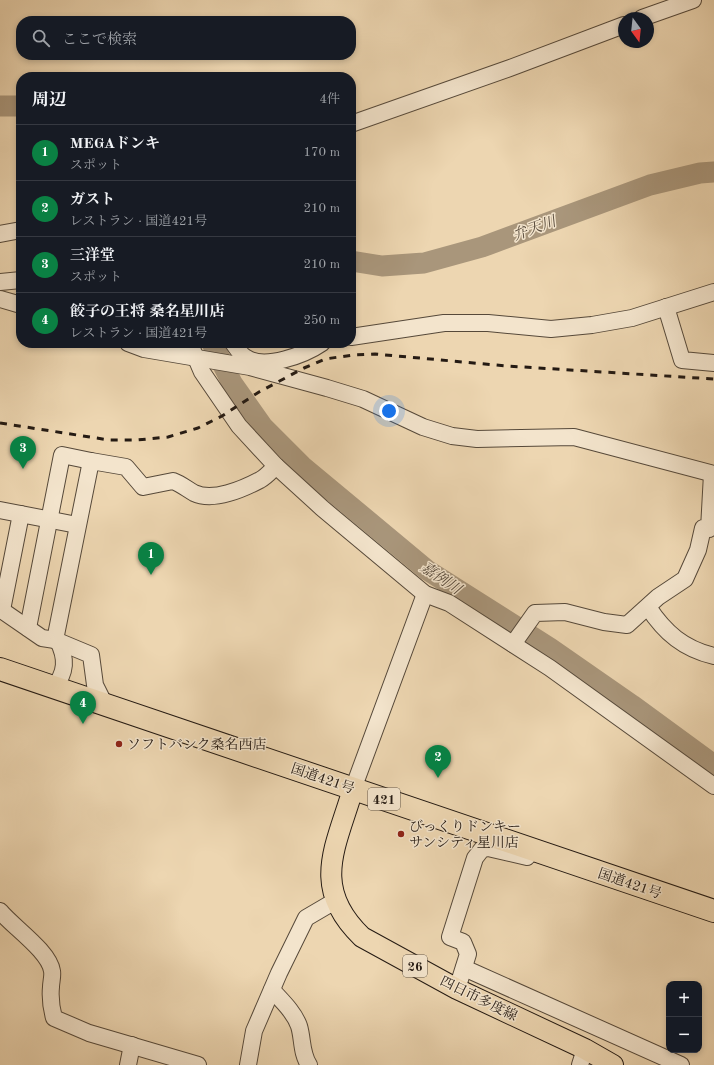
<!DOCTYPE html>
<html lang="ja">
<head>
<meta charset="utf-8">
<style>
	:root { --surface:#171b24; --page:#242831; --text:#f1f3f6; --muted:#9ea1a6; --line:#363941; --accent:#0b8043 }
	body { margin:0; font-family:"Old Standard TT","Noto Serif JP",serif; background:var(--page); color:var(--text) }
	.controls { position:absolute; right:12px; bottom:12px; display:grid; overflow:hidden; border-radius:8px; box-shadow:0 2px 6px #0003 }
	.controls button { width:36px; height:36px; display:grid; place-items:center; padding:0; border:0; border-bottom:1px solid var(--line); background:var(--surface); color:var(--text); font:20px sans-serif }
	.compass { position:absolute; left:618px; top:12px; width:36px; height:36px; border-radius:50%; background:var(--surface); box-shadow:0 2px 6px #0003; rotate:165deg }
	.you { position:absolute; left:389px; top:411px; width:14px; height:14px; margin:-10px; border:3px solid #fff; border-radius:50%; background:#1a73e8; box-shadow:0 0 0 6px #1a73e833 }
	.badge { display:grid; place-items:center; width:26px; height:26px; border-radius:50%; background:var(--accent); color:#fff; font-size:13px; font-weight:700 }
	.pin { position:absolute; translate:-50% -33px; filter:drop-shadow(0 1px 2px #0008) }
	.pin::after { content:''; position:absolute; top:21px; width:14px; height:12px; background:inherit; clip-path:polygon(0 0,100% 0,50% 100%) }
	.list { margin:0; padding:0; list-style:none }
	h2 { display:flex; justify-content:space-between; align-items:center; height:52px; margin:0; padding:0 16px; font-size:17px }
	h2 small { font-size:13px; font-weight:400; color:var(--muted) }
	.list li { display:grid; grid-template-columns:26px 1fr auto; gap:12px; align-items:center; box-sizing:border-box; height:56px; padding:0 16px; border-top:1px solid var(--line) }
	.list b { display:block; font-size:15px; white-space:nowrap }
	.list p { margin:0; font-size:13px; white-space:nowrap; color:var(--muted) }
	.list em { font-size:13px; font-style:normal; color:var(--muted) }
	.icon { flex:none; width:22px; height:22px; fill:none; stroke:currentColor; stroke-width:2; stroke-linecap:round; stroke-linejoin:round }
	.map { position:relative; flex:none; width:714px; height:1065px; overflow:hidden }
	.search { position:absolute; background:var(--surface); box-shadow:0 2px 6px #0003; left:16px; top:16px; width:340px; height:44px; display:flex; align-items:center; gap:10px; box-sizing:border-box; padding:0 14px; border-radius:16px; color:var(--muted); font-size:15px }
	.panel { position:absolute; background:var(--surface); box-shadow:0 2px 6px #0003; left:16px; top:72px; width:340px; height:276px; border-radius:16px }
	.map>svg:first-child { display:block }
</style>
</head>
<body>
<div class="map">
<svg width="714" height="1065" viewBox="0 0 714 1065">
	<rect width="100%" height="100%" fill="#edd6b1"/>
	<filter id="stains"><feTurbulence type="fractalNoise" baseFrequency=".005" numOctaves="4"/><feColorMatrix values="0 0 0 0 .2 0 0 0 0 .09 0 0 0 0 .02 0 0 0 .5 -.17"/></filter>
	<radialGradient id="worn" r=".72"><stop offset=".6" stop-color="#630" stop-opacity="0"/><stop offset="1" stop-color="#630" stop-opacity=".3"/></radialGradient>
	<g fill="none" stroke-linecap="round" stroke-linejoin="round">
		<g stroke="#a9967b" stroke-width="21">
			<path d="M0,106H21"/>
			<path d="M351,261L382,266L424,263L482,247L650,185L700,173L714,172"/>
			<path d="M212,343L232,383L263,427L302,466L427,570L550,648L632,705L714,765"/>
		</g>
		<g stroke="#56493a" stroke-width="18">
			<g id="minor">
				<path d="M642,18L693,0"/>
				<path d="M351,124L510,68L624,25"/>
				<path d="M0,234L21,230"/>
				<path d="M0,282L21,280"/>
				<path d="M0,299L21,305"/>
				<path d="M666,307L682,360L714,363"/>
				<path d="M351,337L444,323H488L551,329L592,325L632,318L714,292"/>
				<path d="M128,343L144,349L250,367L327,388L363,399L423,427L452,436L477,439L574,437L714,474"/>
				<path d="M183,343L193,351L202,372L239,426L276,466L322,508L425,594L449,603L550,668L714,786"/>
				<path d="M233,343C237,348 240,354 245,357C264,371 306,354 322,343"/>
				<path d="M0,510L77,525"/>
				<path d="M648,607C665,633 684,649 714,656"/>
				<path d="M0,609L42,638L55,640L91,655L95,685L105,705"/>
				<path d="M2,610L21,514"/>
				<path d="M28,628L62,455L91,461"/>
				<path d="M55,640L91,461L126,467L143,487L173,481C181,484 187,489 194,493C213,502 243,489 260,480C266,477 271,471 276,466"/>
				<path d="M513,644L535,613L565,612L604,622L627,625L658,597L685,579L698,550L703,528L709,529L712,474"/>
				<path d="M54,688C66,672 67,659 58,641"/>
				<path d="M353,789L425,594"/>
				<path d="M0,911C13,927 49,951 52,971C53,976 51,982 51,987C50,997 51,1007 54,1018L89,1033L198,1065"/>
				<path d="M464,968L681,1065"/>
				<path d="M457,989L468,954L463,942L450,937L475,858L482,849L488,848L527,857"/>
				<path d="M272,990C282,1001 294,1012 299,1026C303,1039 301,1053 309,1065"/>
				<path d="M128,1065L132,1045"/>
				<path d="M248,1065L254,1031L279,973L306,918L335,901"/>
				<path d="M580,1065L585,1049"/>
			</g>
		</g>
		<g stroke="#241a13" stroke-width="22">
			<path id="major" d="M353,789C336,847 310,887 362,937L457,989L585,1049L613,1065"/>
		</g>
		<g stroke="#241a13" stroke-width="24">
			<path id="highway" d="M0,669L714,911"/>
		</g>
		<use href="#minor" stroke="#f3e4cc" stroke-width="16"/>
		<use href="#major" stroke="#edd6b1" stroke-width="20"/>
		<use href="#highway" stroke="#edd6b1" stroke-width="22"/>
		<path stroke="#241a13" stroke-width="3" stroke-dasharray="7 7" stroke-linecap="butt" d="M0,423L109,440H137L168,437L198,428L222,416L259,392L304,368L325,359L353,355L375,354L507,366L714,379"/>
	</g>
	<g fill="#8f2418" stroke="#f3e4cc" stroke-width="1.5">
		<circle cx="119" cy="744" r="4"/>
		<circle cx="401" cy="834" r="4"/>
	</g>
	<g text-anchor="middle" stroke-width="3" stroke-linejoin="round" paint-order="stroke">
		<g fill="#f3e4cc" stroke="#62574a" stroke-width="1">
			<rect x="368" y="788" width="32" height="22" rx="3"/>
			<rect x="403" y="955" width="24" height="22" rx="3"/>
		</g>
		<g font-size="13" font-weight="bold" fill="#241a13">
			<text x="384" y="804">421</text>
			<text x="415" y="971">26</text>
		</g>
		<g font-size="14" fill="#241a13" stroke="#f3e4cc" text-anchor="start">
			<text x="127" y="749">ソフトバンク桑名西店</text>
			<text x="409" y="831">びっくりドンキー<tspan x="409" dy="16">サンシティ星川店</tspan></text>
		</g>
		<g font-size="14" fill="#241a13" stroke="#f3e4cc">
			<text transform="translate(323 778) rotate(19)" y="5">国道421号</text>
			<text transform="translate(630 883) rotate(19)" y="5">国道421号</text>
			<text transform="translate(479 998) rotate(26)" y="5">四日市多度線</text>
		</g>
		<g font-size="15" font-style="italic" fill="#594c3d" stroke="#f3e4cc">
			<text transform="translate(534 228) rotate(-20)" y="5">弁天川</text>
			<text transform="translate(441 578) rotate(34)" y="5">嘉例川</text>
		</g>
	</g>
	<rect width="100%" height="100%" filter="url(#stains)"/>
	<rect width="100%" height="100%" fill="url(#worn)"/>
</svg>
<div class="controls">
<button>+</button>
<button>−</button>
</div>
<svg class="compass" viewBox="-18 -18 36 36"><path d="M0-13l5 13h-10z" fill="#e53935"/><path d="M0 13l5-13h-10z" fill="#9ea1a6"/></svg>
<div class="you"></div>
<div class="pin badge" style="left:151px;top:575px">1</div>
<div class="pin badge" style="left:438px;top:778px">2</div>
<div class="pin badge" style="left:23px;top:469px">3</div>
<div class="pin badge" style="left:83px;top:724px">4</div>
<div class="search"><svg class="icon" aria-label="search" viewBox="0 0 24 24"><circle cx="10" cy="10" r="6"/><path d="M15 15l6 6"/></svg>ここで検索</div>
<section class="panel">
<h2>周辺<small>4件</small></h2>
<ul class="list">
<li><span class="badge">1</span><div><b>MEGAドンキ</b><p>スポット</p></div><em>170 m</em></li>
<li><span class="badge">2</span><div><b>ガスト</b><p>レストラン · 国道421号</p></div><em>210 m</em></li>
<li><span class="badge">3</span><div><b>三洋堂</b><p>スポット</p></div><em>210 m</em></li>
<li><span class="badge">4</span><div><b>餃子の王将 桑名星川店</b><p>レストラン · 国道421号</p></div><em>250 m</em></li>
</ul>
</section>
</div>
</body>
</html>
